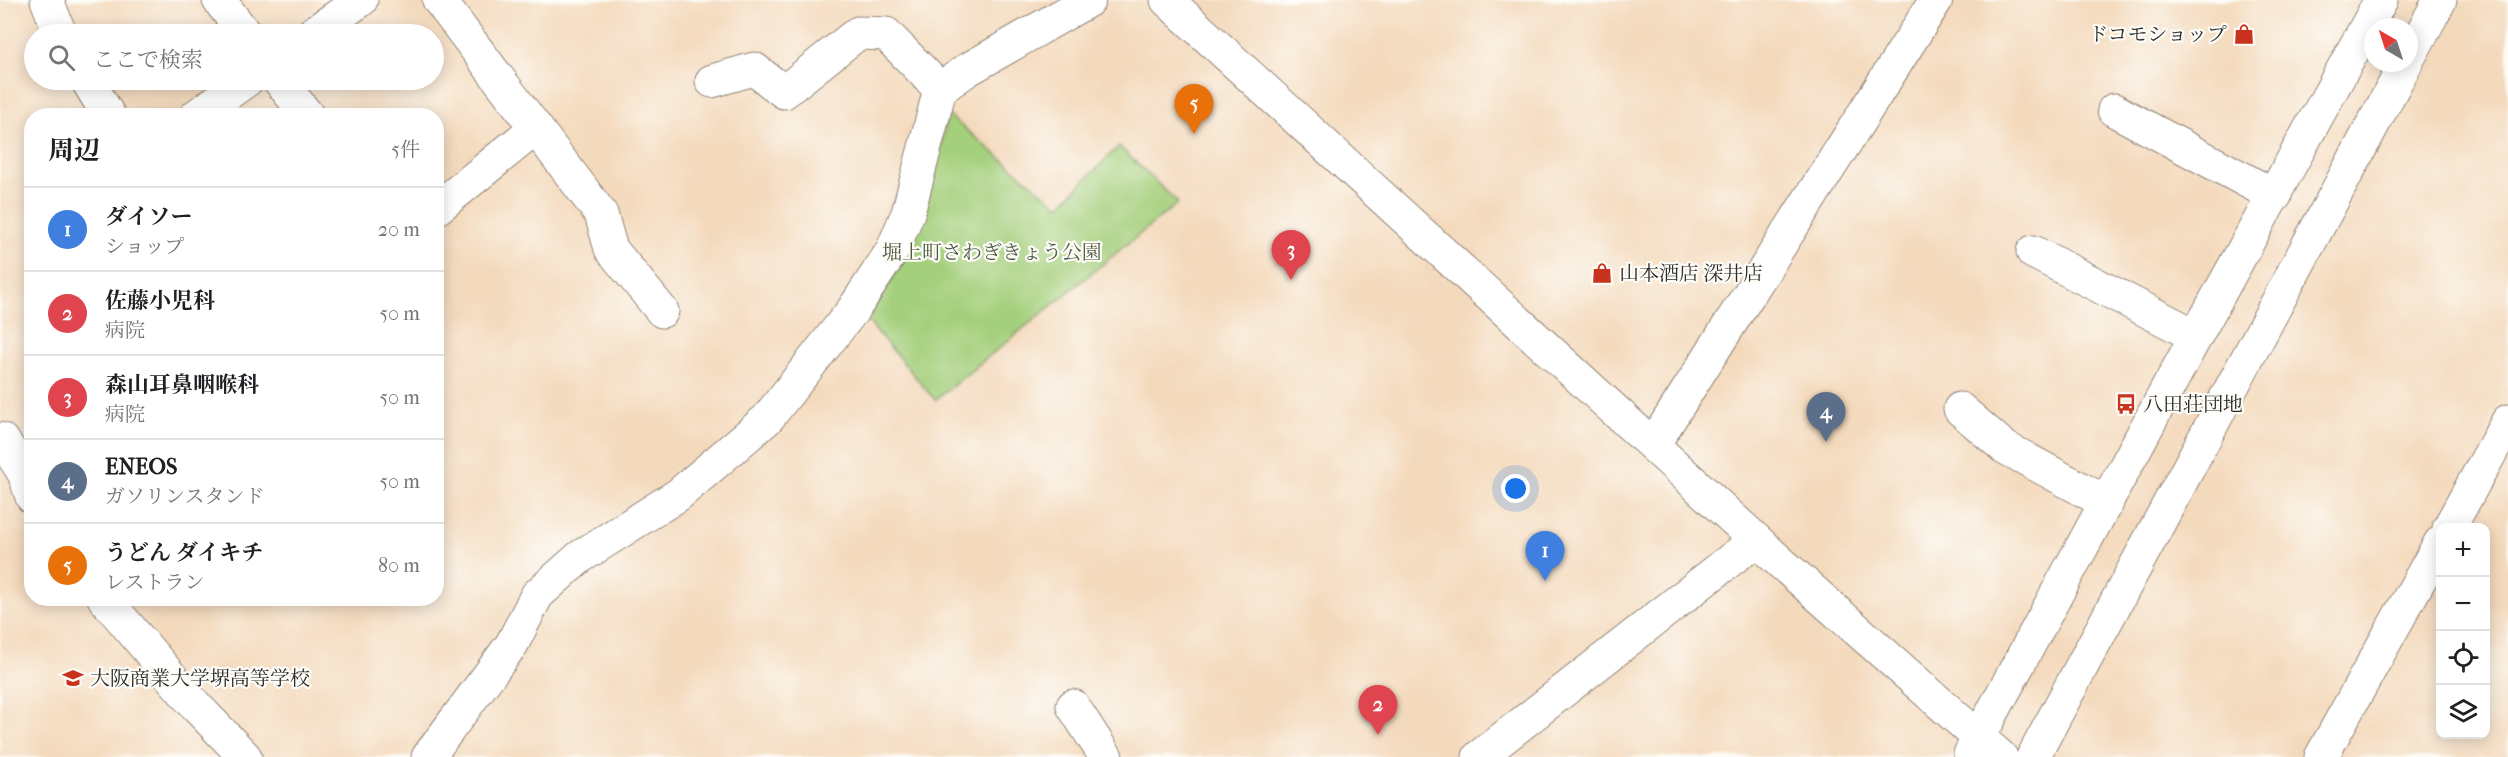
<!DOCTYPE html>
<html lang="ja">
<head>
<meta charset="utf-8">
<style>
	:root { --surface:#fff; --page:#f2f2f2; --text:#202124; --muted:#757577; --line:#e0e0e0; --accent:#c8321e }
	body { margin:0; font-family:"IM FELL French Canon","Noto Serif JP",serif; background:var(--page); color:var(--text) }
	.controls { position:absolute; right:18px; bottom:18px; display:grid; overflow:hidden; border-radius:12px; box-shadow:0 3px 15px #0003 }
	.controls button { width:54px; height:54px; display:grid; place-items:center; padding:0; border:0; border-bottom:2px solid var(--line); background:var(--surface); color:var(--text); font:30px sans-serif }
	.compass { position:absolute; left:2364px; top:18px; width:54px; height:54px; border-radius:50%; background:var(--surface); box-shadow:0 3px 15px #0003; rotate:321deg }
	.you { position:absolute; left:1516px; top:489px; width:21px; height:21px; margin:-15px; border:4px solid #fff; border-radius:50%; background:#1a73e8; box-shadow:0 0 0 9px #1a73e833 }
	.badge { display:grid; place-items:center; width:39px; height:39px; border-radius:50%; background:var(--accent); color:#fff; font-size:20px; font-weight:700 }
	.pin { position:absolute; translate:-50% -50px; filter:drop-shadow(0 2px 3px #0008) }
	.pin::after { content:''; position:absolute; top:32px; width:21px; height:18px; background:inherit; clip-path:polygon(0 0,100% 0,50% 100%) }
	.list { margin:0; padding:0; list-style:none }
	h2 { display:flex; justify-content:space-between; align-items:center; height:78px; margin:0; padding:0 24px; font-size:26px }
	h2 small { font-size:20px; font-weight:400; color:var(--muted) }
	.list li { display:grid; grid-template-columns:39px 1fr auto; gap:18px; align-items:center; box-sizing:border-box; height:84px; padding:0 24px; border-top:2px solid var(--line) }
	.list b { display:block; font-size:22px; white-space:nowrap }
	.list p { margin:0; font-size:20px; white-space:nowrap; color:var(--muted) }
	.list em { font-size:20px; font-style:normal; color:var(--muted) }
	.icon { flex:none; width:33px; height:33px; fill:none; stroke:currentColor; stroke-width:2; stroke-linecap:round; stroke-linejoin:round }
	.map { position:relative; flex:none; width:2508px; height:757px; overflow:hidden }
	.search { position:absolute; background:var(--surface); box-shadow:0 3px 15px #0003; left:24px; top:24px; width:420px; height:66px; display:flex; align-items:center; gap:15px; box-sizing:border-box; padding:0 21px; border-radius:33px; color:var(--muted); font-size:22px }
	.panel { position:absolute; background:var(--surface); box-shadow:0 3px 15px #0003; left:24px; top:108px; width:420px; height:498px; border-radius:24px }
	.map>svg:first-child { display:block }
</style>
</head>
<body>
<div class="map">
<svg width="2508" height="757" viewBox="0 0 2508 757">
	<rect width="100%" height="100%" fill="#fdfcf7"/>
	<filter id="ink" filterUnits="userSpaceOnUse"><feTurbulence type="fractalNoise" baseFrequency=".0167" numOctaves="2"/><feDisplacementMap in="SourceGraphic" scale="12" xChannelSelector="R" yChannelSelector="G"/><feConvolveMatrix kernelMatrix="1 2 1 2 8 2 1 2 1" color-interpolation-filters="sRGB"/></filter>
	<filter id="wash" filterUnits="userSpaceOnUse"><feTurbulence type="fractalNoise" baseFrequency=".008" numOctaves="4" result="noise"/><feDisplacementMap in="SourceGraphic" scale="24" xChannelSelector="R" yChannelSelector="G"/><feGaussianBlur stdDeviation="1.35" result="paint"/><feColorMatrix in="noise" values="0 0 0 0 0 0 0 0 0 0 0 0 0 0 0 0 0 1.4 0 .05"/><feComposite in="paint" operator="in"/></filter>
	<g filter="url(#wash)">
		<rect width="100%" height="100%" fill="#f4dabd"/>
		<path fill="#a4cf7b" stroke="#687d53" stroke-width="1.5" d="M947,114L1059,206L1119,146L1178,203L935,400L866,319C911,259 936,188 947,114Z"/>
	</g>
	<g filter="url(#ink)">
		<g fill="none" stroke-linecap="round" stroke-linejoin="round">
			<g stroke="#908274" stroke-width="35">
				<g id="minor">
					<path d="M47,0L60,34"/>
					<path d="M219,0L245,34"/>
					<path d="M439,0L601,214L611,249L662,311"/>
					<path d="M1167,0L1778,560L2001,757"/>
					<path d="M312,34L361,0"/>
					<path d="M2409,57L2440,0"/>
					<path d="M87,80L109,116"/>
					<path d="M279,80L308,116"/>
					<path d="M712,81L754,69L784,92L858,33L886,34L940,89"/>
					<path d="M2114,110L2275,196"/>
					<path d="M196,116L247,80"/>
					<path d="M436,209L536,128"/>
					<path d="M2033,252L2196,336"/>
					<path d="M1960,409L2004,447L2107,503"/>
					<path d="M0,439L4,442L24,473L32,497"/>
					<path d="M1653,445L1936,0"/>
					<path d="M2449,528L2508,421"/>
					<path d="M104,598L195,705L245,757"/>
					<path d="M1073,706L1106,757"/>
					<path d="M1970,754L2196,336L2381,0"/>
					<path d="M428,757L512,644L537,595L580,557L678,495L767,419L853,310L892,251L908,213L940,89L967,70L1089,0"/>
					<path d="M1479,757L1756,540"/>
					<path d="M2033,757L2406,63"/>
					<path d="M2321,757L2440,543"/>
				</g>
			</g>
			<use href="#minor" stroke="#fff" stroke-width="33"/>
		</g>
	</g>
	<defs>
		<g id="shop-bare" transform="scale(1.62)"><path d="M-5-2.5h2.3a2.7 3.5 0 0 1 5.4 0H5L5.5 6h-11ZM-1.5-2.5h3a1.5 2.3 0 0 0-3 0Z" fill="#c8321e" stroke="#fdfcf7" stroke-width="2.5" paint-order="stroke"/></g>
		<g id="bus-bare" transform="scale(1.62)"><path d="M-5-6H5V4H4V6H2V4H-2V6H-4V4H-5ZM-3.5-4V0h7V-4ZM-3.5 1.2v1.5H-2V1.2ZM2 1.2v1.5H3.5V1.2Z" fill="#c8321e" stroke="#fdfcf7" stroke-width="2.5" paint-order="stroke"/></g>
		<g id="school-bare" transform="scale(1.62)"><path d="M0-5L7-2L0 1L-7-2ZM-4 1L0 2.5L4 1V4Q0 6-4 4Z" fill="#c8321e" stroke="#fdfcf7" stroke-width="2.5" paint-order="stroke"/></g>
	</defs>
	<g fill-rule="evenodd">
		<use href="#shop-bare" x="2244" y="34"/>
		<use href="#shop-bare" x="1602" y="273"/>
		<use href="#bus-bare" x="2126" y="404"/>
		<use href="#school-bare" x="73" y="678"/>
	</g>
	<g text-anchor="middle" stroke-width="4.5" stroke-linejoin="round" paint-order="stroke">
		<g font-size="20" fill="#2b2b2b" stroke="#fdfcf7" text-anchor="start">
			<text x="2227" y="41" text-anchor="end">ドコモショップ</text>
			<text x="1619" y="280">山本酒店 深井店</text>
			<text x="2143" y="411">八田荘団地</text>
			<text x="90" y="685">大阪商業大学堺高等学校</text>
		</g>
		<g font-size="20" fill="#4f5c43" stroke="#fdfcf7">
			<text x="992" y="259">堀上町さわぎきょう公園</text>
		</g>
	</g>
</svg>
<div class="controls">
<button>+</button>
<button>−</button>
<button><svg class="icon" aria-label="locate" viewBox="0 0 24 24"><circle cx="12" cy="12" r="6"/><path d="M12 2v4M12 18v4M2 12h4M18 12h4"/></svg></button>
<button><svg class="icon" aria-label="layers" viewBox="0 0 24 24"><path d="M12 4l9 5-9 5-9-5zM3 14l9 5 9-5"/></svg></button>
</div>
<svg class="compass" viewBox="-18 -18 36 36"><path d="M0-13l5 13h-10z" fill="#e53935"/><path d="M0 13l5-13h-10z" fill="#757577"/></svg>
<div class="you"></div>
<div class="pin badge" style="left:1545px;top:581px;background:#3f7fe0">1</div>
<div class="pin badge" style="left:1378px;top:735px;background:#e0444e">2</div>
<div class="pin badge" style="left:1291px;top:280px;background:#e0444e">3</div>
<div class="pin badge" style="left:1826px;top:442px;background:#5c6f8a">4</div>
<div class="pin badge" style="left:1194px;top:134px;background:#e8710a">5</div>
<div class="search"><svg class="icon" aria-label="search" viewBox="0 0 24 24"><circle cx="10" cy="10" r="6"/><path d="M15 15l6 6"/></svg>ここで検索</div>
<section class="panel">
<h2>周辺<small>5件</small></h2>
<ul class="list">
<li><span class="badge" style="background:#3f7fe0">1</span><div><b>ダイソー</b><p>ショップ</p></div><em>20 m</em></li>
<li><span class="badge" style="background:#e0444e">2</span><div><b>佐藤小児科</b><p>病院</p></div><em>50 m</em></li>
<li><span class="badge" style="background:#e0444e">3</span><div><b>森山耳鼻咽喉科</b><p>病院</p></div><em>50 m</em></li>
<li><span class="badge" style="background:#5c6f8a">4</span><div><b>ENEOS</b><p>ガソリンスタンド</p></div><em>50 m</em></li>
<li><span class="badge" style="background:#e8710a">5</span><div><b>うどん ダイキチ</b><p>レストラン</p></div><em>80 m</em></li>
</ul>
</section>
</div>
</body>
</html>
